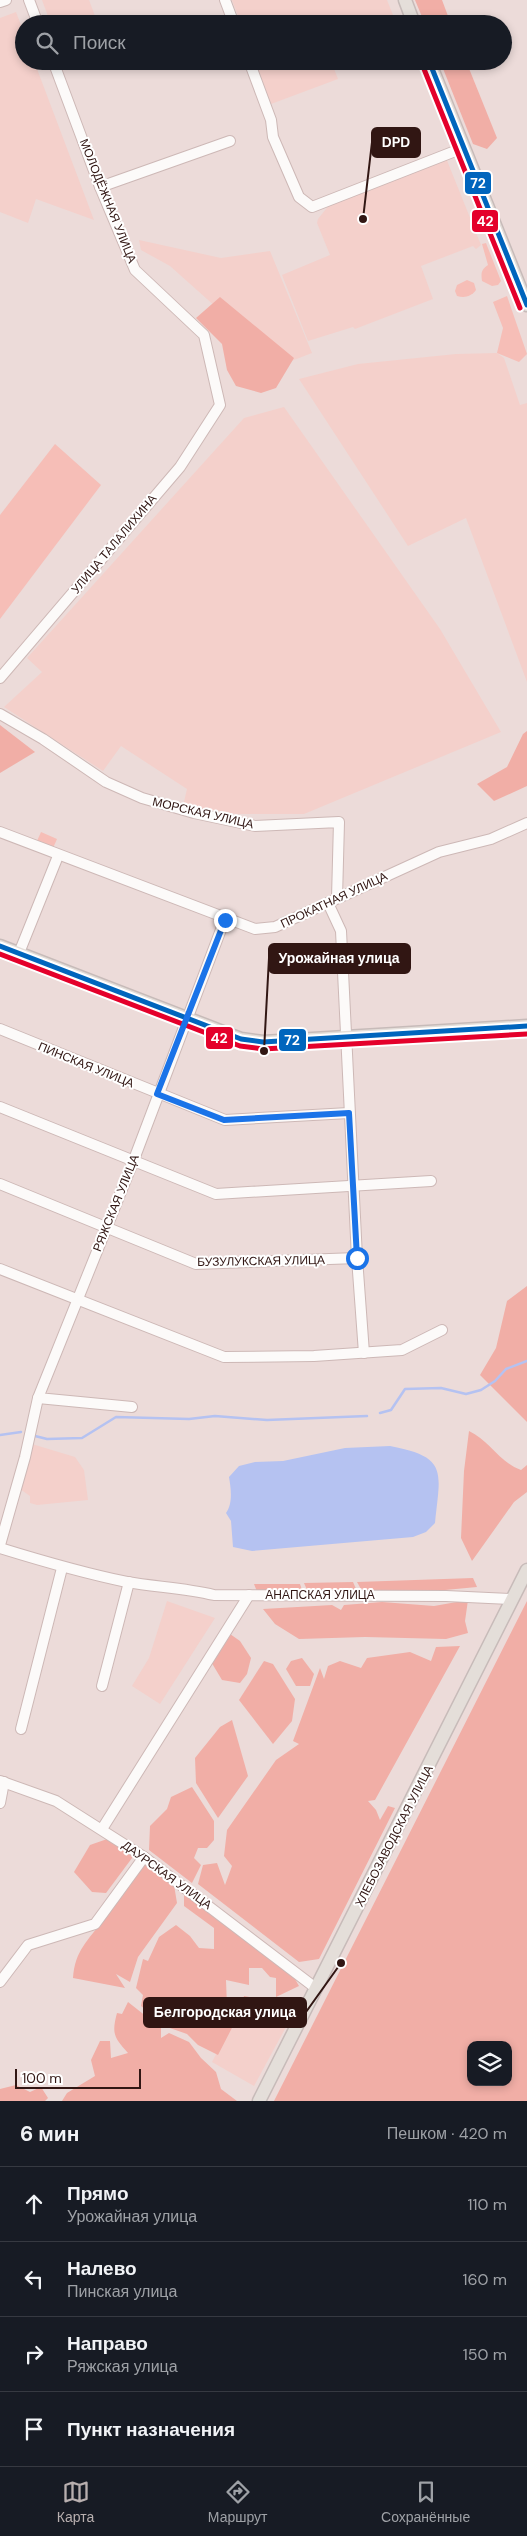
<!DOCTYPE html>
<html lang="ru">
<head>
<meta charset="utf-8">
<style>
	:root { --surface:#171b24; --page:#242831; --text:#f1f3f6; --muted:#9ea1a6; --line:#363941; --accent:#b8afaf }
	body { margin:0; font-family:"DM Sans",sans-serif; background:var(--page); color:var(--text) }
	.controls { position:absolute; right:15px; bottom:15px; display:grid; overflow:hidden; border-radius:10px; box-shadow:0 2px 8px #0003 }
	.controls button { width:45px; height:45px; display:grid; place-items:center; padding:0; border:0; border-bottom:1px solid var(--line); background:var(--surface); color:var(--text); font:25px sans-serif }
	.scale { position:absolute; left:15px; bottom:12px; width:126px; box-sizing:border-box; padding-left:5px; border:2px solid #311613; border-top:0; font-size:14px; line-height:18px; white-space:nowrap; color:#311613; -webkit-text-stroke:4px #fff; paint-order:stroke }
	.stop { position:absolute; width:15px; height:15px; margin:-11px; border:4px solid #1a73e8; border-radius:50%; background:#fff }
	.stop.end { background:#1a73e8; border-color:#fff; box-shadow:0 1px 5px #0008 }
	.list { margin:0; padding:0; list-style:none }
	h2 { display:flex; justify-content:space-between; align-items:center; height:65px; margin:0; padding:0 20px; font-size:21px }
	h2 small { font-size:16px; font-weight:400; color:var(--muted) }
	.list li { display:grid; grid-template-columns:32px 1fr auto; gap:15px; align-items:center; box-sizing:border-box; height:75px; padding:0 20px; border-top:1px solid var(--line) }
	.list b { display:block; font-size:19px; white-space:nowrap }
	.list p { margin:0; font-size:16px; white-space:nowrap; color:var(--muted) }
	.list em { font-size:16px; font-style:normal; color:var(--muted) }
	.icon { flex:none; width:28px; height:28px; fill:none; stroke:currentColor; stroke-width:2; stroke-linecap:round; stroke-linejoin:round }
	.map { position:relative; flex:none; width:527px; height:2101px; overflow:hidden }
	.search { position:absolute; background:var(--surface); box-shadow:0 2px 8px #0003; left:15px; right:15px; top:15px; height:55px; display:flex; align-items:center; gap:12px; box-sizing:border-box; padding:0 18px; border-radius:28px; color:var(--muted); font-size:19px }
	.sheet { height:365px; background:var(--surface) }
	nav { display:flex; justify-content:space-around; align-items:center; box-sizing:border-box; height:70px; border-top:1px solid var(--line); background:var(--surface); font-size:14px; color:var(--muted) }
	nav a { display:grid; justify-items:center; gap:2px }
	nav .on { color:var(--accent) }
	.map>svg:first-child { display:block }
</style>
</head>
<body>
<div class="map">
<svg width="527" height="2101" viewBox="0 0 527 2101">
	<rect width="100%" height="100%" fill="#ecdbd9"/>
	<g fill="#f4d0cb">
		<path d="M42,0H89L98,24H51Z"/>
		<path d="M232,0H387L393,15L371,24H241Z"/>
		<path d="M16,12L24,33V61H34L94,220L36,199L28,223L0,212V18Z"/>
		<path d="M255,61H331L338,79L271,104Z"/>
		<path d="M446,158L481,245L476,249L473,246L421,266L433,299L355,329L353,327L308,341L282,275L330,255L317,223L318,219L330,204Z"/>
		<path d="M139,240L221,258L270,251L312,353L281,365L170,266L141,250Z"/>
		<path d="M497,353L504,358L520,405L527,403V682L466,518L408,546L299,379L358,364L456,354Z"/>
		<path d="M284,407L440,629L501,732L304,814H237L183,806L187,789L121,746L103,771L4,707L42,672L27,658L244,418Z"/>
		<path d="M32,1444L75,1457L84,1470L88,1500L37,1505L30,1503V1496L20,1489Z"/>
		<path d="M167,1601L215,1618L160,1704L132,1686L149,1658Z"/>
		<path d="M293,2014L254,2086L212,2062L229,2029Z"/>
	</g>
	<g fill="#f6beb7">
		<path d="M486,243L501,281L498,285L492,286L482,281C481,273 481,270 488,265L482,244Z"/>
		<path d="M467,280L474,283L476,290C471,297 464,298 457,296L455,291L457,285Z"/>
		<path d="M507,296L527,354L519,362L497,353L503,328L493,302Z"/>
		<path d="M55,444L101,485L0,619V515Z"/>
		<path d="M41,832L57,839L53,848L37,841Z"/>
	</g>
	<g fill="#f1aea6" fill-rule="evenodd">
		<path d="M415,0H442L451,24H425Z"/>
		<path d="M440,61H466L497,138L487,149L473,144Z"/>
		<path d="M220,297L294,358L276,388L261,393L236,386L227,370L222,344L196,318Z"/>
		<path d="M0,725L35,752L0,773Z"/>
		<path d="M527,731V786L494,801L477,784L507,767L523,734Z"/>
		<path d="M527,1286V1422L480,1375L496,1348L507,1301Z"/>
		<path d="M469,1431C489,1440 500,1463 521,1470L527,1465V1492L514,1502L472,1561L461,1538L464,1471Z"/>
		<path d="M473,1578L477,1587L424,1592L362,1591L357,1582Z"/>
		<path d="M353,1582L357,1591L308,1592L304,1583Z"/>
		<path d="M254,1584H300L303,1593L258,1594Z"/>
		<path d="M468,1600L465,1621L468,1633L446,1639L365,1637L299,1639L275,1624L263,1609L332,1605L341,1610L344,1605L382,1602L434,1606Z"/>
		<path d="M527,1601V2101H274ZM471,2045H508V2082H471Z"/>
		<path d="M230,1634L240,1641L251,1658L247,1674L240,1683L222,1680L210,1660Z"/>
		<path d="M460,1646L375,1800L368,1801L376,1810L380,1820L388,1806L395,1808L319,1959L299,1962L198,1884L203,1865L217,1863L225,1885L232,1866L224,1856L227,1830L276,1760L299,1744L293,1741L320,1668L324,1679L328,1666L340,1661L361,1668L367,1658L410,1652L431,1661L436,1647Z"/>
		<path d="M302,1658L314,1674L310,1686H296L286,1669L291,1661Z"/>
		<path d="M264,1661L273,1664L295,1699L292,1721L273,1744L239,1700Z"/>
		<path d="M232,1720L248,1776L218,1818L196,1783L195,1758L220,1727Z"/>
		<path d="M192,1787L214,1821V1840L207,1848H198L194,1858L201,1865L192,1883L149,1850L150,1826L167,1809L171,1797Z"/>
		<path d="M110,1838L135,1854L106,1893L92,1892L74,1872L90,1845Z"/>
		<path d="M140,1860L174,1885L177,1903L138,1957L130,1982L116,1974L125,1988L73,1978C75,1950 88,1941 103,1920C117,1902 128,1880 140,1860Z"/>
		<path d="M184,1892L291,1972L299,1986L276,1997V1978L270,1977L262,1968H249V1985L226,1980L227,2007L235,2022L218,2055L198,2045L187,2034L167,2027L141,2006L143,1995L136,1988L143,1959L148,1961L159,1937L176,1925L190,1936L199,1948L214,1949V1928L184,1906Z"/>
		<path d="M244,1996L270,2001L267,2020L250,2022L240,2012Z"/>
		<path d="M128,2002L161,2028V2038L169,2033L189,2042L201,2058L216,2072L221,2089L237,2101H62L67,2093L95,2076L91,2060L100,2041H110L111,2058L128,2053C115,2038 111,2035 117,2013L122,2014Z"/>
		<path d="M16,2085L30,2092L41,2087L48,2098L45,2101H0V2089Z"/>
	</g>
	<path fill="#b5c2f1" d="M390,1446C449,1457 440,1472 435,1523L426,1532L413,1537L252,1551L233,1547L231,1521L226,1513C233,1503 231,1489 229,1477L239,1466L255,1462L283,1461L345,1448Z"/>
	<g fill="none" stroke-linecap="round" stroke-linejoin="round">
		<g stroke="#b5c2f1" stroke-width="2.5">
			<path d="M380,1413L391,1410L405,1389L441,1388L466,1394L481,1390L495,1381L506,1369L527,1361"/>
			<path d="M0,1435L21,1432"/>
			<path d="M35,1436L47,1439L82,1438L116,1417L189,1419L215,1416L267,1420L367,1416"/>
		</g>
		<g stroke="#cdb8b6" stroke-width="12">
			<g id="minor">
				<path d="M29,0L38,24"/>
				<path d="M225,0L234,24"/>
				<path d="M0,2L6,0"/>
				<path d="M249,61L271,120L273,137L299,197L312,207L463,148"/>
				<path d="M100,187L230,141"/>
				<path d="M0,678L180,467L220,405L204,335L135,270L100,187L53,61"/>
				<path d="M0,714L43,739L106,782L142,798L194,813L255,826L339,822L337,898"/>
				<path d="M0,832L255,929L275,927L439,852L491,839L527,823"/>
				<path d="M328,903L341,931L357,1258L364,1353"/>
				<path d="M19,953L58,856"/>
				<path d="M0,1029L225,1120L349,1113"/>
				<path d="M0,1107L216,1194L431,1181"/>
				<path d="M0,1184L196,1264L357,1258"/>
				<path d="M0,1269L224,1357L314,1356L402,1350L442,1330"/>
				<path d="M132,1407L38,1398L133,1162L225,919"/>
				<path d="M0,1545L25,1457L38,1398"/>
				<path d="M0,1548C42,1561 83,1573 127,1582C156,1587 185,1588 214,1595L446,1596L512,1599"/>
				<path d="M102,1686L129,1582"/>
				<path d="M21,1729L62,1568"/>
				<path d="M0,1781L56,1801L144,1857L317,1989"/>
				<path d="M0,1803L4,1782"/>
				<path d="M102,1829L249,1595"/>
				<path d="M0,1982L28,1945L95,1924L144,1857"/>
			</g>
		</g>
		<g stroke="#c7bbb9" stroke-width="15">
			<g id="major">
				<path d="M405,0L414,24"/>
				<path d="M429,61L527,305"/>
				<path d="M0,946L241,1039L263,1042L527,1026"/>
				<path d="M259,2101L527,1570"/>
			</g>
		</g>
		<use href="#minor" stroke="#fcfaf9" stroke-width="10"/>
		<use href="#major" stroke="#e4ded9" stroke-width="12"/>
		<g stroke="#fff" stroke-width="9">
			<g id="bus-1">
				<path d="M429,61L527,305"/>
				<path d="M0,946L241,1039L263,1042L527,1026"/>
			</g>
		</g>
		<g stroke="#fff" stroke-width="9">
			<g id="bus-2">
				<path d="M422,64L520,308"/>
				<path d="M0,954L240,1046L263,1049L527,1034"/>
			</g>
		</g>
		<use href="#bus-1" stroke="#0065bd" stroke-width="5"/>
		<use href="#bus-2" stroke="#e4002b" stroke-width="5"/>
	</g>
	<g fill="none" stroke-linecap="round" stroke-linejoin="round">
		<path stroke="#1a73e8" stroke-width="6" d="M225,920L157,1094L224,1120L349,1113L357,1258"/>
	</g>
	<g text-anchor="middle" stroke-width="4" stroke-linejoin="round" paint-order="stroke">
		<g font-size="12" fill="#311613" stroke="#fff">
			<text transform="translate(108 201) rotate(68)" y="4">МОЛОДЁЖНАЯ УЛИЦА</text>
			<text transform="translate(114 544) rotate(-50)" y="4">УЛИЦА ТАЛАЛИХИНА</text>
			<text transform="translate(203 813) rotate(13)" y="4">МОРСКАЯ УЛИЦА</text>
			<text transform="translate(334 900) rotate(-25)" y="4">ПРОКАТНАЯ УЛИЦА</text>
			<text transform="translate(86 1065) rotate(22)" y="4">ПИНСКАЯ УЛИЦА</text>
			<text transform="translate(116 1203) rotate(-68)" y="4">РЯЖСКАЯ УЛИЦА</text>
			<text transform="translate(261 1261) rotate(-1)" y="4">БУЗУЛУКСКАЯ УЛИЦА</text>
			<text x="320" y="1599">АНАПСКАЯ УЛИЦА</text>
			<text transform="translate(394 1836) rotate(-63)" y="4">ХЛЕБОЗАВОДСКАЯ УЛИЦА</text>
			<text transform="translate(167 1875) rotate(36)" y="4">ДАУРСКАЯ УЛИЦА</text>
		</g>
	</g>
	<path fill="none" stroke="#311613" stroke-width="2" d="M363 219L372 142M264 1051L269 958M341 1963L306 2012"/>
	<g fill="#311613" stroke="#fff" stroke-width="2">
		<circle cx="363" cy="219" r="5"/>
		<circle cx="264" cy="1051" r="5"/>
		<circle cx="341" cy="1963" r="5"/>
	</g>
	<g fill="#311613" stroke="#311613" stroke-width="2">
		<rect x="372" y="128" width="48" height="29" rx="5"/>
		<rect x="269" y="944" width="141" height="29" rx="5"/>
		<rect x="144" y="1998" width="162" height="29" rx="5"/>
	</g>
	<g font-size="14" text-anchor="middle" font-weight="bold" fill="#fff">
		<text x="396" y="147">DPD</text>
		<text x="339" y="963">Урожайная улица</text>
		<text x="225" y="2017">Белгородская улица</text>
	</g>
	<g stroke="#fff" stroke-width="2">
		<rect x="464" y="171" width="28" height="24" rx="5" fill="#0065bd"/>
		<rect x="471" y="209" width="28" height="24" rx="5" fill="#e4002b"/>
		<rect x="205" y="1026" width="29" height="24" rx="5" fill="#e4002b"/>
		<rect x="278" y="1028" width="29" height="24" rx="5" fill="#0065bd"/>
	</g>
	<g font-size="14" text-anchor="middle" font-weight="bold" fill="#fff">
		<text x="478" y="188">72</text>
		<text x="485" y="226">42</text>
		<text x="219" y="1043">42</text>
		<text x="292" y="1045">72</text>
	</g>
</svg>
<div class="controls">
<button><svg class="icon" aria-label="layers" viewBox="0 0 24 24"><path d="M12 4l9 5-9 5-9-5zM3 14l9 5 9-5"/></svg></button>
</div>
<div class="scale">100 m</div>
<div class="stop" style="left:357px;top:1258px"></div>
<div class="stop end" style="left:225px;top:920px"></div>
<div class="search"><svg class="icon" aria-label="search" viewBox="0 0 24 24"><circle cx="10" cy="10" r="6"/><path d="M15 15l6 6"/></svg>Поиск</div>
</div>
<section class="sheet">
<h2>6 мин<small>Пешком · 420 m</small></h2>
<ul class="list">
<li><svg class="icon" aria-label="ahead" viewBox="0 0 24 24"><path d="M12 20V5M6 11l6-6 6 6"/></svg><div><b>Прямо</b><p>Урожайная улица</p></div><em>110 m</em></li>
<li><svg class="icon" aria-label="left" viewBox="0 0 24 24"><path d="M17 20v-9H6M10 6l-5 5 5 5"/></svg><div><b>Налево</b><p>Пинская улица</p></div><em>160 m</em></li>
<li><svg class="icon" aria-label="right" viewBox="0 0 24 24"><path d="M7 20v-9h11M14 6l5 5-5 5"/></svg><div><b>Направо</b><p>Ряжская улица</p></div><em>150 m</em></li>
<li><svg class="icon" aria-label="arrive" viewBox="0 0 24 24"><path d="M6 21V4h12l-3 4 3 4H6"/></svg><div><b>Пункт назначения</b></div></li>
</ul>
</section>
<nav>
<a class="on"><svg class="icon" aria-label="map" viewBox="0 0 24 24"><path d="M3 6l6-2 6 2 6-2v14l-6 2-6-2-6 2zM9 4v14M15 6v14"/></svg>Карта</a>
<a><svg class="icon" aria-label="directions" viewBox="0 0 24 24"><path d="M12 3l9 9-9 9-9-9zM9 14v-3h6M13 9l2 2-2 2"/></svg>Маршрут</a>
<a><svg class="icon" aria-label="saved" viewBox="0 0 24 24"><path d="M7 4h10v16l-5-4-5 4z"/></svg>Сохранённые</a>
</nav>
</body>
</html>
